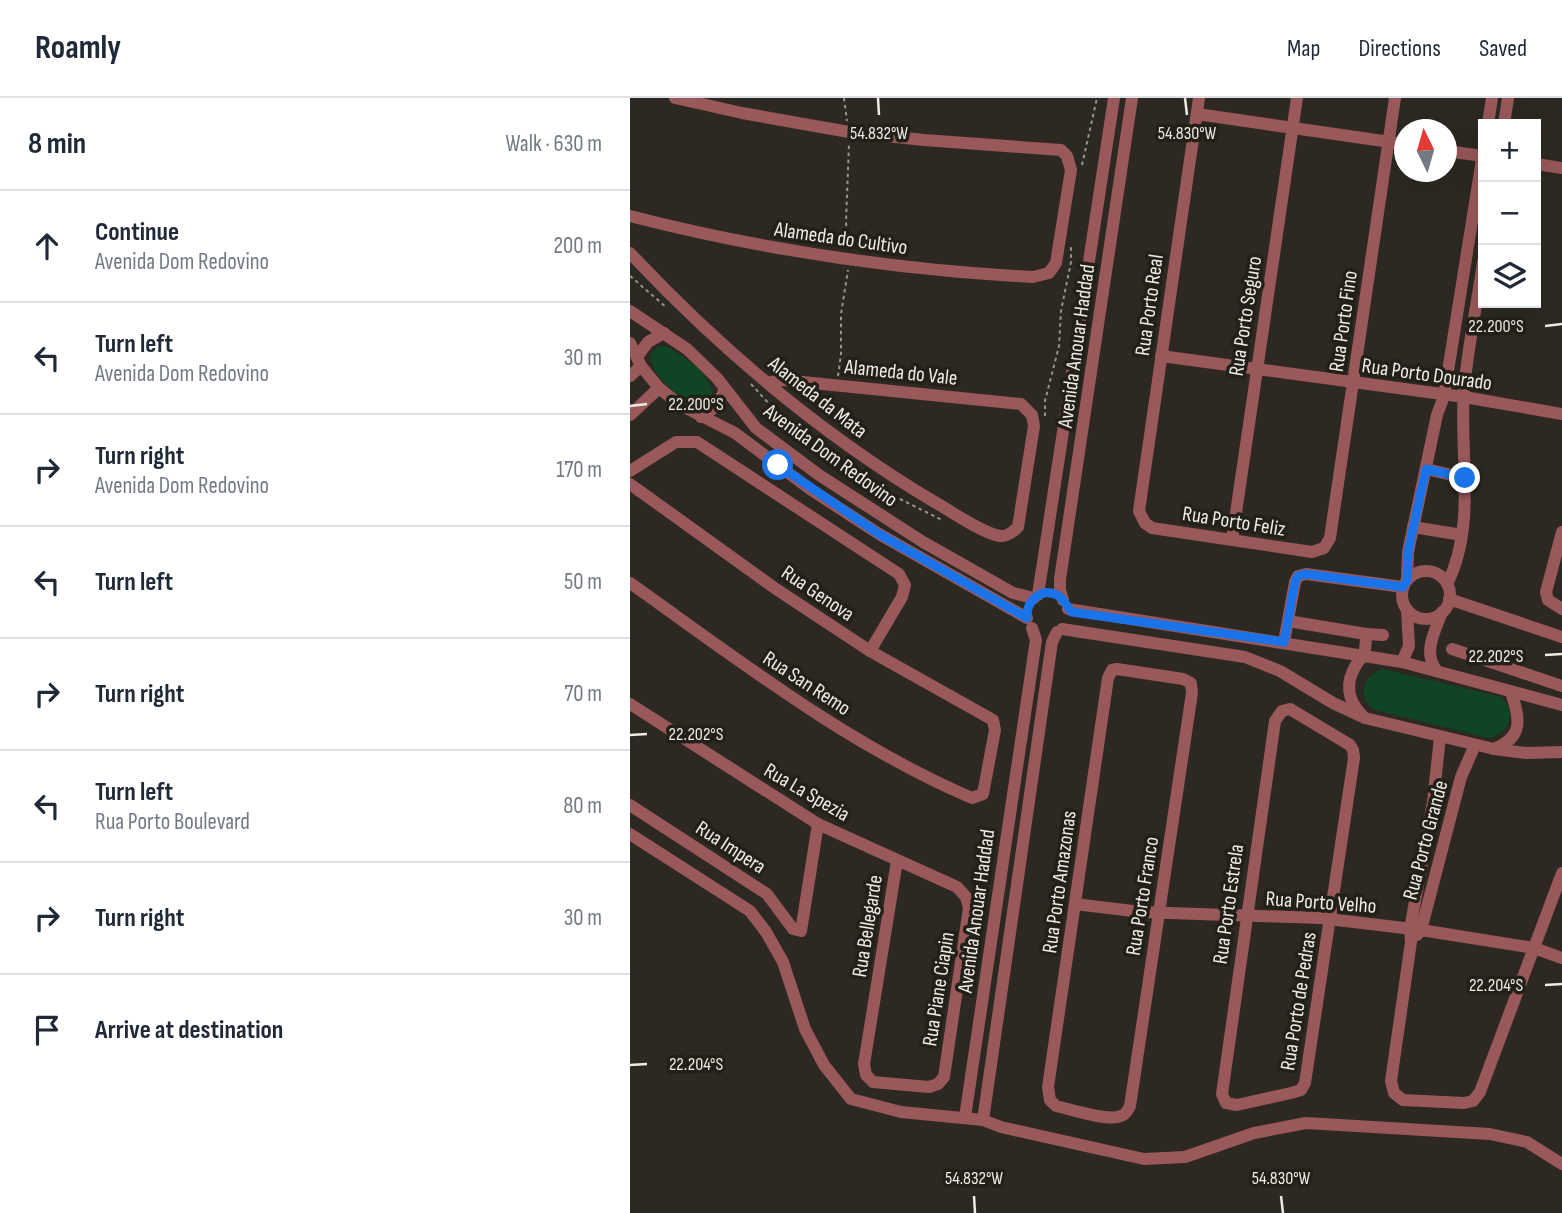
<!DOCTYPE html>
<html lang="en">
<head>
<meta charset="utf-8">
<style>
	:root { --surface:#fff; --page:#f6f6f7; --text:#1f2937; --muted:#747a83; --line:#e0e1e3 }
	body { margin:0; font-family:"Sofia Sans Condensed",sans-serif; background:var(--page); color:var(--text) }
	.controls { position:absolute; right:21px; top:21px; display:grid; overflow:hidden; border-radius:0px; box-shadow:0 7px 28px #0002 }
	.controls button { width:63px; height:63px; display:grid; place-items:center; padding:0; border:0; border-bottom:2px solid var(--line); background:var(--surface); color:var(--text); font:35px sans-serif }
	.compass { position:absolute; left:764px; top:21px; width:63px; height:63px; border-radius:50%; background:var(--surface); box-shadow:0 7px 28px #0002; rotate:355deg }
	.stop { position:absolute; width:21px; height:21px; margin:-16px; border:5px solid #1a73e8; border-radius:50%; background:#fff }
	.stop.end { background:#1a73e8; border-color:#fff; box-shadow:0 2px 7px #0008 }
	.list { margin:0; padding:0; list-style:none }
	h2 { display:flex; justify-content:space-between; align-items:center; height:91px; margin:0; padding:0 28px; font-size:30px }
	h2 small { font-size:23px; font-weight:400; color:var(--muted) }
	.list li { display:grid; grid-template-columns:46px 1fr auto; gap:21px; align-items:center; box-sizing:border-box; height:112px; padding:0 28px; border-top:2px solid var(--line) }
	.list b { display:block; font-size:26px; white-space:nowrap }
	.list p { margin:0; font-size:23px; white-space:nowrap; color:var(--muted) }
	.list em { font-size:23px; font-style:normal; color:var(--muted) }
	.icon { flex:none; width:38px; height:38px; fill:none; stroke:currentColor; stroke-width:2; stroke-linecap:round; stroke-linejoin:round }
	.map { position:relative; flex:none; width:932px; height:1115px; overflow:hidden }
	header { display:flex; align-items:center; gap:42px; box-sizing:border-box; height:98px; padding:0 35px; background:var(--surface); border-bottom:2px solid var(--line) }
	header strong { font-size:33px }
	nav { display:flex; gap:38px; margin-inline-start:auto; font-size:24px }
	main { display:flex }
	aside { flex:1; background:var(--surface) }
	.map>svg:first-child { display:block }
</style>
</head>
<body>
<header>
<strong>Roamly</strong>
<nav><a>Map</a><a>Directions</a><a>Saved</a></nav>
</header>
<main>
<aside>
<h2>8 min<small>Walk · 630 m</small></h2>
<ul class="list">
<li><svg class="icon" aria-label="ahead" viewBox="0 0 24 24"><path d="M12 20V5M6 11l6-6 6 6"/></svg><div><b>Continue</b><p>Avenida Dom Redovino</p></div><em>200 m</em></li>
<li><svg class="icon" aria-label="left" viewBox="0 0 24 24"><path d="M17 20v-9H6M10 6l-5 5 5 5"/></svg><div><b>Turn left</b><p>Avenida Dom Redovino</p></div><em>30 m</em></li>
<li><svg class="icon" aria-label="right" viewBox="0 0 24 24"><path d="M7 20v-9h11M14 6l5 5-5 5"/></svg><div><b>Turn right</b><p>Avenida Dom Redovino</p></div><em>170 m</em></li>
<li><svg class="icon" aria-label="left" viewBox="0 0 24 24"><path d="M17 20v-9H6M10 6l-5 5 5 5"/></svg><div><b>Turn left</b></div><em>50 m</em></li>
<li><svg class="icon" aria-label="right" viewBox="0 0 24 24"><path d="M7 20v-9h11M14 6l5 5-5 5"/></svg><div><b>Turn right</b></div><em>70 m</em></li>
<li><svg class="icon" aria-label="left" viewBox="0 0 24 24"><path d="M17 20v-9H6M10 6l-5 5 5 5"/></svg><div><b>Turn left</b><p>Rua Porto Boulevard</p></div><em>80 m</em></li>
<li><svg class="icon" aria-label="right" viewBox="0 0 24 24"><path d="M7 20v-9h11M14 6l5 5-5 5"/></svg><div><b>Turn right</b></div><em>30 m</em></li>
<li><svg class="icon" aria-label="arrive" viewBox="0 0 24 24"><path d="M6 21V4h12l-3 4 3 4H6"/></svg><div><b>Arrive at destination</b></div></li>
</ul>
</aside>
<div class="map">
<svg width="932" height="1115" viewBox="0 0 932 1115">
	<rect width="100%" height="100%" fill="#2d2922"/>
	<g fill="#0f4424">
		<path d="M35,248C54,257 75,273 83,293L81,300L76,306C57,311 19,276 20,256L27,249Z"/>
		<path d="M753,571L871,599C887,615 880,636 858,640L745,612C727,600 731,577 753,571Z"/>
	</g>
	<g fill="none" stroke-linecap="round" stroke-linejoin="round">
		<g stroke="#97948e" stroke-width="2" stroke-dasharray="3.5 3.5" stroke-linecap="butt">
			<path d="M214,0L217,23"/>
			<path d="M452,67L467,0"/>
			<path d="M218,149L216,124L219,46"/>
			<path d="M0,178L36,209"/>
			<path d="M208,278L211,256V216L218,172"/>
			<path d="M121,286L142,309L176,331"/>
			<path d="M194,317L202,300"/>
			<path d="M415,318V303L429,248L431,213L441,164V148"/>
			<path d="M191,343L232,376L264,398L312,422"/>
		</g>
		<g stroke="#995859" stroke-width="12">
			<path d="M569,0L509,413L515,425L522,430L682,454L694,450L700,440L765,0"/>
			<path d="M567,16L774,46"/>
			<path d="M858,26L862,0"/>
			<path d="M874,26L878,0"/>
			<path d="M816,53L853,58"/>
			<path d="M906,66L932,70"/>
			<path d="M0,118C133,152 267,172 403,179L419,175L426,165L441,72L437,58L431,52L294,42L219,34L112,15L45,0"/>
			<path d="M0,155C91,252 193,338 308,406C324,415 352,435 370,438C377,439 383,434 388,429L404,328L402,317L391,306L153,282L137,285"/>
			<path d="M0,213L57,251L87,280L126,330L189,377L293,444L383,495L404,500"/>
			<path d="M0,245L11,268L29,290L50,307L105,335L180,391L249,436L397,520"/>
			<path d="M531,258L834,299L932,316"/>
			<path d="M7,259L18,244L34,235"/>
			<path d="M0,278L11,268"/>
			<path d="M0,317L29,290"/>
			<path d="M71,319L88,307L95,291"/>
			<path d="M796,371L835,380"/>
			<path d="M0,373L46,344H67L269,476L275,487L272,499L240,553"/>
			<path d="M0,386L146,491L240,553L363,622L365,632L353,696L342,700C218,647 110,563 0,485"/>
			<path d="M783,429L832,437"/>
			<path d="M932,434L916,494L918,502L932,511"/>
			<path d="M602,442L667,0"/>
			<circle cx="796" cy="497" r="24"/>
			<path d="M777,482L778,454L807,317L814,298L853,55"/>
			<path d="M817,486C847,427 829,356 834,291C838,249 847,206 853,164"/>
			<path d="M408,497L484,0"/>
			<path d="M819,501L932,539"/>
			<path d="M433,502L430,492V481L502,0"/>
			<path d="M438,511L772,564L932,607"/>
			<path d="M658,523L736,536C736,542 736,552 733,558C731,561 728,563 726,567C715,585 717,602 732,617"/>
			<path d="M432,531L615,559L650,573L703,605L735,620L864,651L896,655L932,654"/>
			<path d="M736,536L753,537"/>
			<path d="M654,544L665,484L668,478L676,476L773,489"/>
			<path d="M822,551L932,588"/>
			<path d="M772,564L779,548L777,512"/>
			<path d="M487,571L553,581L561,585L562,595L500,1008C498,1012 497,1015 493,1017C481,1025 440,1011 426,1008L420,1002L418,989L478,580L482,572Z"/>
			<path d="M807,573C792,555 805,533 812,514"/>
			<path d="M0,606L188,726L327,789L336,799L339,810L314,979L308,986L299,989L243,984L236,977L234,966L267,763"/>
			<path d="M660,611L720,647L723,652L724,660L675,985L671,992L661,995L607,1007L596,1005L592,996L645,623L652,613Z"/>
			<path d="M810,639L803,704L780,831L781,844L761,983L764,995L773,1002L834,1005L843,1003L850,994L932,775"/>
			<path d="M864,651C894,639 890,621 881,594"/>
			<path d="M0,707L137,796L163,831L171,833L188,726"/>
			<path d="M0,736L120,813L136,834L153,864L175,931L194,967L221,1001L271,1014L353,1022L371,1029L514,1061L555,1059L624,1035L676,1025L860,1036L897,1044L932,1066"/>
			<path d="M445,806L511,814L690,820L791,832L904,850L932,860"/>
			<path d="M787,837L791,832L831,679L845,647"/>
			<path d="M335,1019L406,542L402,530"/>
			<path d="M353,1022L422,544L427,534"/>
		</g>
	</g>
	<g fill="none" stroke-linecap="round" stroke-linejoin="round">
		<path stroke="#1a73e8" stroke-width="9" d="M148,367L249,436L397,520C396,504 410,489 427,497C435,501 436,509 442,514L654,544L665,484L668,478L676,476L773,489L777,482L778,454L796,371L835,380"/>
	</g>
	<path fill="none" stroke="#edebe6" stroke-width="2.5" d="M248,0L249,17M555,0L557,17M915,228L932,226M0,308L17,306M915,557L932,556M0,637L17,636M915,887L932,886M0,967L17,966M344,1098L345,1115M651,1098L653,1115"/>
	<g text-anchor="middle" stroke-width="7" stroke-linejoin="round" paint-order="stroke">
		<g font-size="21" fill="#edebe6" stroke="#232018">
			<text transform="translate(211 140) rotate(8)" y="7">Alameda do Cultivo</text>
			<text transform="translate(519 207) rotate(-82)" y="7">Rua Porto Real</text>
			<text transform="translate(615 218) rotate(-81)" y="7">Rua Porto Seguro</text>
			<text transform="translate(713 223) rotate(-82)" y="7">Rua Porto Fino</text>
			<text transform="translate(446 248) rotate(-82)" y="7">Avenida Anouar Haddad</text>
			<text transform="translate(271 274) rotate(6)" y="7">Alameda do Vale</text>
			<text transform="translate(797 276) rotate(8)" y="7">Rua Porto Dourado</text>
			<text transform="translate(188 299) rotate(38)" y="7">Alameda da Mata</text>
			<text transform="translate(201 357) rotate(36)" y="7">Avenida Dom Redovino</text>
			<text transform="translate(604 423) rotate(9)" y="7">Rua Porto Feliz</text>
			<text transform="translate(188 495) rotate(34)" y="7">Rua Genova</text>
			<text transform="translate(177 585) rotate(33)" y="7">Rua San Remo</text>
			<text transform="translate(177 694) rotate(30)" y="7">Rua La Spezia</text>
			<text transform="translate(795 742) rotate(-75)" y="7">Rua Porto Grande</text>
			<text transform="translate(101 749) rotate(33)" y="7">Rua Impera</text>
			<text transform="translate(429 784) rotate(-82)" y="7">Rua Porto Amazonas</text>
			<text transform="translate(512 798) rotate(-81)" y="7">Rua Porto Franco</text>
			<text transform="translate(691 804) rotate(4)" y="7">Rua Porto Velho</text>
			<text transform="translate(598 806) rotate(-82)" y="7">Rua Porto Estrela</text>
			<text transform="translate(346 813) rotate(-82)" y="7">Avenida Anouar Haddad</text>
			<text transform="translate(237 828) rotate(-81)" y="7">Rua Bellegarde</text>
			<text transform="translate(308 891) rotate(-81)" y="7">Rua Piane Ciapin</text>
			<text transform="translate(668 903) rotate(-81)" y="7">Rua Porto de Pedras</text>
		</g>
	</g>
	<g font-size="18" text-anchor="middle" fill="#edebe6" stroke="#232018" stroke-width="7" stroke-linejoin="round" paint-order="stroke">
		<text x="249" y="41">54.832°W</text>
		<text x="557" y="41">54.830°W</text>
		<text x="866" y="234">22.200°S</text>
		<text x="66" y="312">22.200°S</text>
		<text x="866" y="564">22.202°S</text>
		<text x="66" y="642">22.202°S</text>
		<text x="866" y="893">22.204°S</text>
		<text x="66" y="972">22.204°S</text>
		<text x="344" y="1086">54.832°W</text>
		<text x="651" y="1086">54.830°W</text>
	</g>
</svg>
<div class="controls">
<button>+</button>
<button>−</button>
<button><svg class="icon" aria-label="layers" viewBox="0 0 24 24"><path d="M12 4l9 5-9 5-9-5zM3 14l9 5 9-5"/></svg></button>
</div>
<svg class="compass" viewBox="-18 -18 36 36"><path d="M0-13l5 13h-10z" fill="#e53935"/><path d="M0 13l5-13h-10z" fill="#747a83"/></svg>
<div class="stop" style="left:148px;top:367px"></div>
<div class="stop end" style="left:835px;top:380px"></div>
</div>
</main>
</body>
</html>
